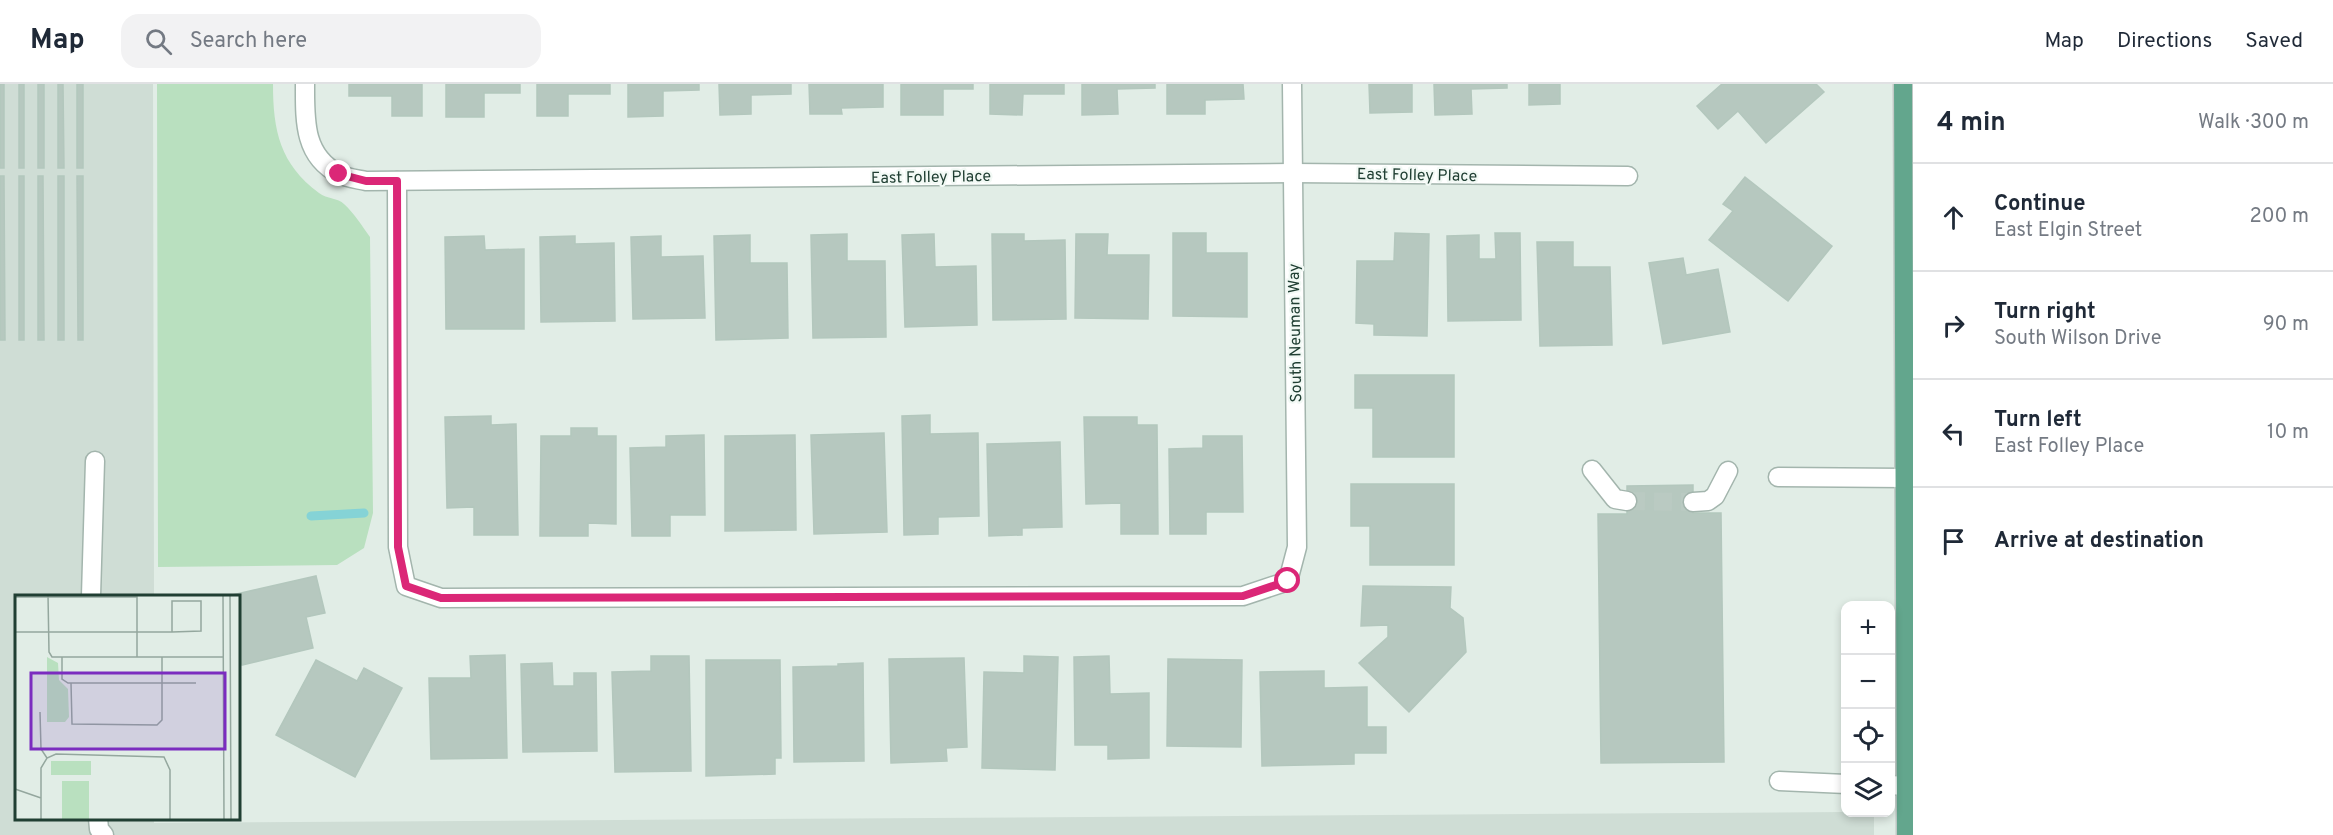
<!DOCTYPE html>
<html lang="en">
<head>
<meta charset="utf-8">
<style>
	:root { --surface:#fff; --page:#f2f2f3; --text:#1f2937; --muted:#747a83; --line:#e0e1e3 }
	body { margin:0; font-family:Overpass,sans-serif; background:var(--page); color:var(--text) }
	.controls { position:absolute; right:18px; bottom:18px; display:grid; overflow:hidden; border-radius:12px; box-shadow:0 3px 9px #0003 }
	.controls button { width:54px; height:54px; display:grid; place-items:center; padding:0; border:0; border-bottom:2px solid var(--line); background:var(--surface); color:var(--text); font:30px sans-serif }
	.stop { position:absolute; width:18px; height:18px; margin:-14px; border:4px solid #db2777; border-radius:50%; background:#fff }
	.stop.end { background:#db2777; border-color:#fff; box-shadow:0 2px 6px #0008 }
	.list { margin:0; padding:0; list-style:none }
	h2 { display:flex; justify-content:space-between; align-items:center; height:78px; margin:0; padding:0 24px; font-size:26px }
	h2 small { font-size:20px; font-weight:400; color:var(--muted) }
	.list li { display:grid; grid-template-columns:39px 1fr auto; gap:18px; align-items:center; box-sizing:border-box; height:108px; padding:0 24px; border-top:2px solid var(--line) }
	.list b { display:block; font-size:22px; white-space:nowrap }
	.list p { margin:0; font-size:20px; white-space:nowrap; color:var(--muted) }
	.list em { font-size:20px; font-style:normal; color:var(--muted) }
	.icon { flex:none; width:33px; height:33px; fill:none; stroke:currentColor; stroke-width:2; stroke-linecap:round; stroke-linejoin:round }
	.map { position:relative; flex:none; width:1913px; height:751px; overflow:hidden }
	header { display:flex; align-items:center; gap:36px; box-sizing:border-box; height:84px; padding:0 30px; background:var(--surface); border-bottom:2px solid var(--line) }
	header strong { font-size:28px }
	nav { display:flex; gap:33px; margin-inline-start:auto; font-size:21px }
	.search { width:420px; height:54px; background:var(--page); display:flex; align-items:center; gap:15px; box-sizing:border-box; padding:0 21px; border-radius:18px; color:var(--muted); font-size:22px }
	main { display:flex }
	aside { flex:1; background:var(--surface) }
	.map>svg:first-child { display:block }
</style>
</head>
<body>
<header>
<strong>Map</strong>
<div class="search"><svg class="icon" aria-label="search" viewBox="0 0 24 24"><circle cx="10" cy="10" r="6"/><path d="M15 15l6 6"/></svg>Search here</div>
<nav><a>Map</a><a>Directions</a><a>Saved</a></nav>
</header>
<main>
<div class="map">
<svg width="1913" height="751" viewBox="0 0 1913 751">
	<rect width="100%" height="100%" fill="#e1ede6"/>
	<path fill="#cfddd5" d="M0,0H153L154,512H16V734H154V739L1845,728L1874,729V751H0Z"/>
	<path fill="#b9e0bf" d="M157,0H273C273,47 280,80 319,109C327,115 338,114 344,120C354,129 362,142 370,153L373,429L364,464L337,481L158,483Z"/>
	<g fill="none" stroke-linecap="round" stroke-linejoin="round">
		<path stroke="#85d3d6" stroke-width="9" d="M311,432L364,429"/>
	</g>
	<g fill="#b6c8bf" stroke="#b3c7bd" stroke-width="1.5">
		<rect x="0" y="0" width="4" height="84"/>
		<rect x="19" y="0" width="5" height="84"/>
		<rect x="38" y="0" width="6" height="84"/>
		<path d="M58,0H63L64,84H58Z"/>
		<rect x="77" y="0" width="6" height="84"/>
		<path d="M349,0H422V32H392V12H349Z"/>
		<path d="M446,0H520V9H484V33H446Z"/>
		<path d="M537,0H610V10H568V32H537Z"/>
		<path d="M628,0H699V6L663,7V32L628,33Z"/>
		<path d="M719,0H791V10L751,11V30L720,31Z"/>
		<path d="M809,0H883V23L841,24L842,30H810Z"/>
		<path d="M901,0H973V5H943V31H901Z"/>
		<path d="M990,0H1064V10H1023L1022,31L990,30Z"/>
		<path d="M1082,0H1155V4L1117,5L1118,30L1082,31Z"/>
		<path d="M1167,0H1243L1244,15L1205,16V30H1167Z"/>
		<path d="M1369,0H1412V28L1370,29Z"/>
		<path d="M1434,0H1507V4L1471,5L1472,30L1435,31Z"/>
		<path d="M1529,0H1560V20L1529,21Z"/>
		<path d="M1722,0H1816L1824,8L1766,59L1738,27L1718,45L1697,22Z"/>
		<path d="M0,92H4L5,256H0Z"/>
		<rect x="19" y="92" width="5" height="164"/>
		<path d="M38,92H43L44,256H38Z"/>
		<rect x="58" y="92" width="6" height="164"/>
		<path d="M77,92H83V256H78Z"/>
		<path d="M1745,93L1832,162L1788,217L1709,156L1733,127L1723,120Z"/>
		<path d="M1173,149H1206V169H1247V233L1173,232Z"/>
		<path d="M1395,149L1429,150L1427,252L1374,251V240L1356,239L1357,177H1394Z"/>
		<path d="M1495,149H1520L1521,236L1448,237L1447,152L1479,151V175H1496Z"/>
		<path d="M847,150V177H885L886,253L813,254L811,151Z"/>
		<path d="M934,150L935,183L976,182L977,241L905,243L902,151Z"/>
		<path d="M992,150H1024V157L1065,156L1066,235L993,236Z"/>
		<path d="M1076,150H1108L1107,171H1149L1148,235L1075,234Z"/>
		<path d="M750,151V179H787L788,254L716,256L714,152Z"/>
		<path d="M484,152L485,166L524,165V245H446L445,153Z"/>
		<path d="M575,152V160L614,159L615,237L541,238L540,153Z"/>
		<path d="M661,152V173L703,172L705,234L633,235L631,153Z"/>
		<path d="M1537,158H1573V183H1610L1612,261L1540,262Z"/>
		<path d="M1683,174L1686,191L1718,185L1730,248L1663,260L1649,179Z"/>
		<path d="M1355,291H1454V373H1373V324H1355Z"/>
		<path d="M930,331V350L978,349L979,432L938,433V450L904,451L902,332Z"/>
		<path d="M491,332V341L516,340L518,451H474V423L447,424L445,333Z"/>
		<path d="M1084,333H1137V341H1157L1158,450H1121V419L1086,420Z"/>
		<path d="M571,344H597V352H616V440L588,439V452H540L541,352H571Z"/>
		<path d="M884,349L887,448L814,450L811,351Z"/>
		<path d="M704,351L705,431H670V452H632L630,364L666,363V352Z"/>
		<path d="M795,351L796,446L725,447V352Z"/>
		<path d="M1203,352H1242L1243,428H1206V450H1170L1169,365L1203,364Z"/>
		<path d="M1060,358L1062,443L1022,444V451L989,452L987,360Z"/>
		<path d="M1351,400H1454V481H1370V442H1351Z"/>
		<path d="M1693,401V429H1721L1724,678L1601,679L1598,430H1627V402Z"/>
		<path d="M316,492L325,529L306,533L313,564L242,581L238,567V512H228Z"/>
		<path d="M1363,502L1451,503L1450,524L1463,534L1466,568L1409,628L1359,579L1388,553V541L1361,542Z"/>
		<path d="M505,571L507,674L431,675L429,594H471L470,572Z"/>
		<path d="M651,572H689L691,687L615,688L612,588L651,587Z"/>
		<path d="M1024,572L1058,573L1055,686L982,684L984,588L1024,589Z"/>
		<path d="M1109,572L1110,610L1149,609V674L1108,675V661H1075L1074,573Z"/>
		<path d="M964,574L967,663L946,664L947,677L891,679L889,575Z"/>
		<path d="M1168,575L1242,576L1241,663L1167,662Z"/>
		<path d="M316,576L357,597L364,584L402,604L355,693L276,651Z"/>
		<path d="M706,576H780L781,674H775V690L706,692Z"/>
		<path d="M552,579L553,602H574V589H596L597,667L523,668L521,580Z"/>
		<path d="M863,579L864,677L794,678L793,583L838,582V580Z"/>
		<path d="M1324,587V604L1367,603V643H1386V669H1354V680L1262,682L1260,588Z"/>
	</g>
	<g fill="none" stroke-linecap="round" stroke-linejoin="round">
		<path stroke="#bacac2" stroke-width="18" stroke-dasharray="18 9" stroke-linecap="butt" d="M1627,417L1693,418"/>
		<g stroke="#a3b5ad" stroke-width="21">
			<g id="minor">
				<path d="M305,0C305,35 303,72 339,90C346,94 357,95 366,97L1292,89L1628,92"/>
				<path d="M397,97L398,463L406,502L441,514L1243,512L1288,497L1297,463L1292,0"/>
				<path d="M1592,386L1615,415L1627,417"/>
				<path d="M1778,393L1905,394"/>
				<path d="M1693,418L1708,417L1715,412L1728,387"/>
				<path d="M91,512L95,377"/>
				<path d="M1779,697L1846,700"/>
				<path d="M1890,701L1905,702"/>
				<path d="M98,734L99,745L104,751"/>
			</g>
		</g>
		<g stroke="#c1c9c6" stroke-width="21">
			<path id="major" d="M1903,0L1906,751"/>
		</g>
		<use href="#minor" stroke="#fff" stroke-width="18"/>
		<use href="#major" stroke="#63a68d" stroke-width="18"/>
	</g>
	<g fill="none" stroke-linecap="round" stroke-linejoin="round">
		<path stroke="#db2777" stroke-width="8" d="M339,90L366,97H397L398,463L406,502L441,514L1243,512L1288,497"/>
	</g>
	<g text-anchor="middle" stroke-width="4.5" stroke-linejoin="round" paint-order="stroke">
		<g font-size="16" fill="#203f33" stroke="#f2f9f5">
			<text transform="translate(1417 90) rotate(1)" y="6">East Folley Place</text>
			<text transform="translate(931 92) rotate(-1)" y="6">East Folley Place</text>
			<text transform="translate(1294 249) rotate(-91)" y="6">South Neuman Way</text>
		</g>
	</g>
	<g transform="translate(15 511)">
		<rect width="225" height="225" fill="#e1ede6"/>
		<path d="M32,62L43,68L44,85L53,94L54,122L50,127H32ZM36,166H76V180H36ZM47,186H74V225H47Z" fill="#b9e0bf"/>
		<path fill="none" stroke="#94a79e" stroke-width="1.5" d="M33,0L34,57L37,62H209M208,0L209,225M215,0L216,225M0,2H122V62M0,37H157L186,36V6H157V37M47,62V84L53,88H181M56,88L57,129L142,130L147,125V62M25,117L26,154L32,163M0,194L26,203M26,225V173L32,163L41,159L149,162L155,175V225"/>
		<path fill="#7b2cbf" fill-opacity="0.15" stroke="#7b2cbf" stroke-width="3" d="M16,78H210V154H16Z"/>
		<rect width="225" height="225" fill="none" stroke="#203f33" stroke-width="3"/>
	</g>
</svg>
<div class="controls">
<button>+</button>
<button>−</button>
<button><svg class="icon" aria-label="locate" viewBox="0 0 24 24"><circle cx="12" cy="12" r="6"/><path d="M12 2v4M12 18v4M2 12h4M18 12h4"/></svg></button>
<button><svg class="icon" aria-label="layers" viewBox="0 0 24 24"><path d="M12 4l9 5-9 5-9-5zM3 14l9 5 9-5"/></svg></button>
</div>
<div class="stop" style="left:1288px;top:497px"></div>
<div class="stop end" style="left:339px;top:90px"></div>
</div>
<aside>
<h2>4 min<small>Walk · 300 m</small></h2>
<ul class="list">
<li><svg class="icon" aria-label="ahead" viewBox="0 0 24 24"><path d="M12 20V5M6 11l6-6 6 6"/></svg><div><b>Continue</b><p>East Elgin Street</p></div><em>200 m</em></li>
<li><svg class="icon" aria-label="right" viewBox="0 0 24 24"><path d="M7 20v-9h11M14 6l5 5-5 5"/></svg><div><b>Turn right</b><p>South Wilson Drive</p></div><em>90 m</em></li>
<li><svg class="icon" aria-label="left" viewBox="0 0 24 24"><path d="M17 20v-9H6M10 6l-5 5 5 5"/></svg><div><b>Turn left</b><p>East Folley Place</p></div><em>10 m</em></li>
<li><svg class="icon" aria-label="arrive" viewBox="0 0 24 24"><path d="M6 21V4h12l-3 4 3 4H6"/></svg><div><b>Arrive at destination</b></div></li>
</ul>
</aside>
</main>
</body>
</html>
